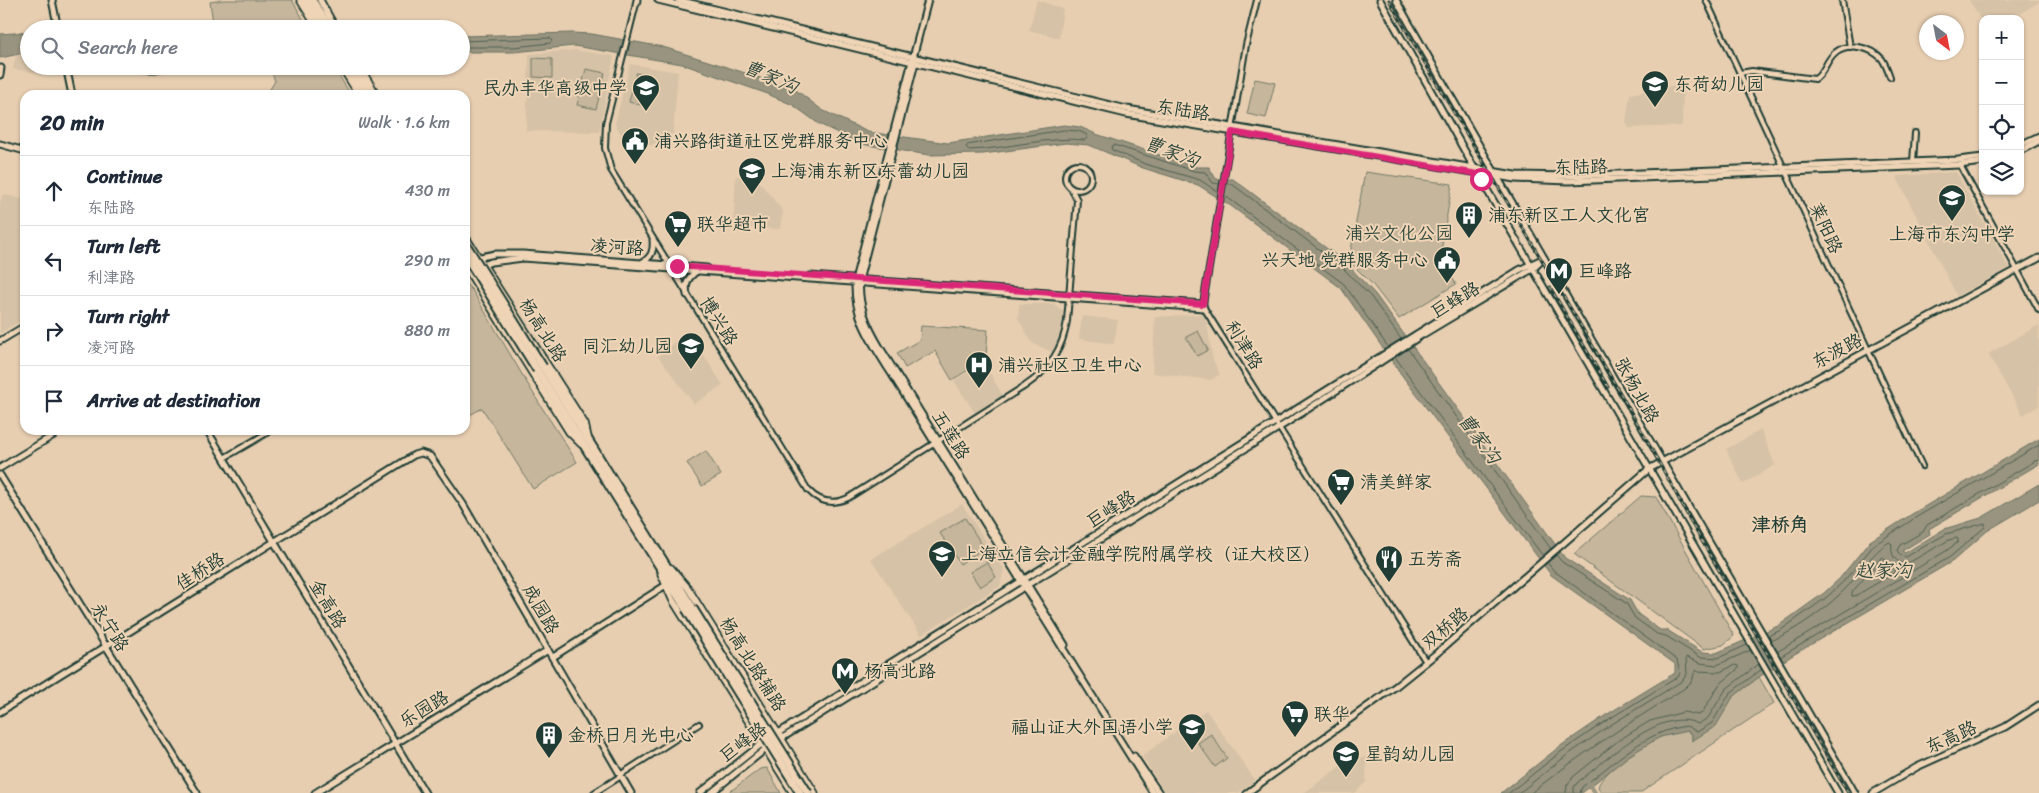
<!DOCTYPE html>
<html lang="en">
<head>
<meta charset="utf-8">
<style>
	:root { --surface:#fff; --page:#f2f2f3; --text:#1f2937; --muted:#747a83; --line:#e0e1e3 }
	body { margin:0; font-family:Sriracha,"LXGW WenKai TC",sans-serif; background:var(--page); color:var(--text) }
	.controls { position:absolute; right:15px; top:15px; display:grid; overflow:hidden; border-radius:10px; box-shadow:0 1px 4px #0004 }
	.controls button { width:45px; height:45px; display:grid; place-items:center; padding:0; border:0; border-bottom:1px solid var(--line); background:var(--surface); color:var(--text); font:25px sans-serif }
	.compass { position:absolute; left:1919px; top:15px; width:45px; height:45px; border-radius:50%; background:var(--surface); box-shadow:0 1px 4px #0004; rotate:148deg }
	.stop { position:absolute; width:15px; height:15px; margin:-11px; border:4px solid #db2777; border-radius:50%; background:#fff }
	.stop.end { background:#db2777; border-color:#fff; box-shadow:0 1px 5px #0008 }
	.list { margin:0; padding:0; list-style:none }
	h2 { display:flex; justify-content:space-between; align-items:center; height:65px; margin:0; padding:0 20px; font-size:21px }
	h2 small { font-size:16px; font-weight:400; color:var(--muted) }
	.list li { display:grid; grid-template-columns:32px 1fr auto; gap:15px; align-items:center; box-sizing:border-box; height:70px; padding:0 20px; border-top:1px solid var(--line) }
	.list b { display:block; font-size:19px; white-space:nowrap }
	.list p { margin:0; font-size:16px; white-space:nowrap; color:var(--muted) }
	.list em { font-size:16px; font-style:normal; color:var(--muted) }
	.icon { flex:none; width:28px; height:28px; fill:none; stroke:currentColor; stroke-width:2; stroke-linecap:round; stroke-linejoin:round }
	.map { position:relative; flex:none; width:2039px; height:793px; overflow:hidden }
	.search { position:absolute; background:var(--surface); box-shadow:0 1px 4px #0004; left:20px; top:20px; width:450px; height:55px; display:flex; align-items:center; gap:12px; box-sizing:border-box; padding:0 18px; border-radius:28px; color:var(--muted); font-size:19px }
	.panel { position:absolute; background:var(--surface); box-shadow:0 1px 4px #0004; left:20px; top:90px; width:450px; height:345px; border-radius:15px }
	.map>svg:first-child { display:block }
</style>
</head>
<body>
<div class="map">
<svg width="2039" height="793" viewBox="0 0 2039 793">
	<rect width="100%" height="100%" fill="#e7ceb1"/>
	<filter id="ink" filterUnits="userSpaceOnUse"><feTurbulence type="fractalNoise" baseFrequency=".02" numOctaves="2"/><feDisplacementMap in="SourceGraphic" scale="10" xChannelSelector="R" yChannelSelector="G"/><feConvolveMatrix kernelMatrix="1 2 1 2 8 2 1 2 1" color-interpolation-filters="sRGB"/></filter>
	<g filter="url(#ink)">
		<g fill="#d6c2a6">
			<path d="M1037,0L1063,9L1059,38L1029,30Z"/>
			<path d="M1969,0H2039V2L2011,19H1983V23Z"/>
			<path d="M575,50L614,56L599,132L526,131L529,54Z"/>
			<path d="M16,55L29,57V66H48V75L13,69Z"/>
			<path d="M630,64L678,72L673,134L652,145L627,143L615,124Z"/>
			<path d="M1683,84L1682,126L1629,128L1626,122L1630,94Z"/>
			<path d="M1956,172L2009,268L1957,296L1896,176Z"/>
			<path d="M736,176L756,178L783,211L780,229L733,227Z"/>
			<path d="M3,194L25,200V238L23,246L25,250V318L0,333V202Z"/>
			<path d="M1019,304H1054L1063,311L1064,320L1054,353L1032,343L1018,318Z"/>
			<path d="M1203,314L1207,323L1213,360L1220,374L1211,380L1152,373L1155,317Z"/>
			<path d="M1082,316L1118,320L1114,344L1079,339Z"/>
			<path d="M2039,325V406L2023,415L1988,354Z"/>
			<path d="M688,331L723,385L694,404L658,356Z"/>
			<path d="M972,369L988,370L1003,396L975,413L954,381Z"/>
			<path d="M1761,430L1775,465L1743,484L1726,449Z"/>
			<path d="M962,504L1004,569L1000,586L921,635L871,559Z"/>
			<path d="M1206,710L1255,780L1238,793H1165L1142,756Z"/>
			<path d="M1367,757L1366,782L1355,793H1304L1350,759Z"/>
		</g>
		<g fill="#c6b69c" stroke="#727a68">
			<path d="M223,0H292L309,29H214L210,2Z"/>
			<path d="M533,58L552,59V78L533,77Z"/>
			<path d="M270,67L335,69L351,95H271L269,91L275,81Z"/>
			<path d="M586,69L605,73L596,109L577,105Z"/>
			<path d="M636,73L653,77L645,106L629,102Z"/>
			<path d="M1255,79L1275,83L1266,118L1247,114Z"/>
			<path d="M1365,172L1452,184L1440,258L1456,284L1399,319L1373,285L1349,261Z"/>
			<path d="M465,283L472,290L539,403L577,462L533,489L482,408L470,415L465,407Z"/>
			<path d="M921,326L988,330L985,368L973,367L952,380L935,351L905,368L897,353L920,340Z"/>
			<path d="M1198,331L1208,350L1197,356L1186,337Z"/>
			<path d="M706,451L721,475L702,486L687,463Z"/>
			<path d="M1641,496L1656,497L1734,636L1723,645L1704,649L1574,554Z"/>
			<path d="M965,518L984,548L960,564L940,533Z"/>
			<path d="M987,562L996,577L980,587L970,572Z"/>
			<path d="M1759,677L1774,703L1640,793H1601L1598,787C1601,772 1646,743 1661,737C1669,733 1678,732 1687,731L1692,735V741L1733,697Z"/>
			<path d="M1211,734L1227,758L1215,767L1198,743Z"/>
			<path d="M767,768L781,793H728L760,769Z"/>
		</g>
		<g fill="#98947f" stroke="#687161">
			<path d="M29,32V52L0,58V34Z"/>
			<path d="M572,33L592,34L663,47L727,67L796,90L822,110L868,132L948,143L1064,125L1080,127L1096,134L1196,167H1209L1216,179H1233L1345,262L1375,294L1565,558L1630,600L1638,614L1660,630H1667L1702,652L1716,653L1778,626L1824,593L1840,578L1870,541L1912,514L2039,439V464L1929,529L1930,534L1902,551L1905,553L1944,529L1981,518L2039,484V500L1987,531L1953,561L1793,655L1759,677L1733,697L1716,726L1692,741V735L1687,731L1660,737L1630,755L1582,793H1501L1559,747L1606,715L1675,673V664L1551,575L1398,370L1341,288L1231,206L1198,185L1143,168L1089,145L1066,143L983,154L929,155L861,144L819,124L793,105L765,93L682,64L574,46L514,52H461V36Z"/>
			<path d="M115,66H186L153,74L130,71Z"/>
		</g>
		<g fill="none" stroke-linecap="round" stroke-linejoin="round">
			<g stroke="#4f6052" stroke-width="1">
				<path d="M461,41L550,38L552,41L550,43L514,47H461"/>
				<path d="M1064,130L1079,131L1087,135V138L1085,140C1046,136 1008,149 969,150L966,147L968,145Z"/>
				<path d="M1226,184H1232L1341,266L1371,297L1401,339"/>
				<path d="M1218,192L1200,180L1145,164L1112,150L1111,147L1114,145L1194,171L1205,172L1213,183L1220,184"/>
				<path d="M1224,195L1344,284L1388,347"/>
				<path d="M1408,349L1551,549"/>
				<path d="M1395,357L1543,556"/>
				<path d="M1556,555L1562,562L1626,603L1635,618L1657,634L1666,636L1700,657L1718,658L1747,645"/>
				<path d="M1882,557C1885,558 1896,569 1896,572L1855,596H1852V593Z"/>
				<path d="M1768,636L1781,630L1827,597L1844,581L1874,545L1915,518L2039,445"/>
				<path d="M1771,641C1797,630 1830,606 1849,585C1862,570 1872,553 1889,542L1892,544C1890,556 1897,566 1910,562L1949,540L1956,538L1958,539V542L1946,551L1777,652"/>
				<path d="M1780,657L1950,557L1985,527V523L1946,534L1906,557L1900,555L1897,550L1900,545L1923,532L1927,525L2035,461L2039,460"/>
				<path d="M1509,793L1562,751L1609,719L1678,677L1680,673L1677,660L1554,571L1547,562"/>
				<path d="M1519,793L1566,756L1612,724L1682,681L1687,674L1686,657L1700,663L1717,665L1751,650"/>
				<path d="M1531,793C1580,754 1632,721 1685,688L1692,681L1695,671L1720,672L1735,665L1738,666V669L1719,685L1702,713L1698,715L1684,712L1650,721L1619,740L1573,777L1567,785L1566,793"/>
				<path d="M1574,793V787L1578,782C1606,761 1661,705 1698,724L1708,718L1726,689L1759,664"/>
				<path d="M1580,793L1582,787C1615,763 1644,731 1687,726L1697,732L1712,723L1730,693L1762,669"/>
			</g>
			<path stroke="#98947f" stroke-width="4.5" d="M1588,782L1595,793"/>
			<g stroke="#1f3d34" stroke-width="8">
				<g id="street">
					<path d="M1257,0L1246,45L1203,304L1204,308L1426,662"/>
					<path d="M1706,0L1922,466"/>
					<path d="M1842,0L1850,47"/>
					<path d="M636,4L606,123L605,148L611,170L808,490C820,503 833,505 848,498L1025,386C1049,370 1063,349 1067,321L1077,200L1071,188"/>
					<path d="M1740,73L1752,71L1815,79C1825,73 1826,59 1836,52C1849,42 1871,47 1882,59C1886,65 1888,71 1890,77"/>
					<path d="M1913,162L1915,133"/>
					<circle cx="1078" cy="177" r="13"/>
					<path d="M1960,165L2039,310"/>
					<path d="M224,458L272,430"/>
					<path d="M620,775L699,724"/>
					<path d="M594,793L621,776"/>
				</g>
			</g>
			<g stroke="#1f3d34" stroke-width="9">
				<g id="secondary">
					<path d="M52,0L58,29"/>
					<path d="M658,0L1126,114L1515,179L1569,181L1959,165L1983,162"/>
					<path d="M678,0L1127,109L1515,175L1569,176L1958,160L1983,157"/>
					<path d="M928,0L856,276C850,314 874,346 893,376L1153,793"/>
					<path d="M1380,0L1472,164L1838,793"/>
					<path d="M1396,0C1547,266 1702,529 1855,793"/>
					<path d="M636,4L637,0"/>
					<path d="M915,61V63L860,277C857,304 867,326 881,349L1065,645"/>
					<path d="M66,66L72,95"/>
					<path d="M0,75L1,68"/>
					<path d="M0,144L25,151"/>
					<path d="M2020,145L2039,136"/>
					<path d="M2020,151L2039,141"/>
					<path d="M476,258L495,254H523L707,268"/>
					<path d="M643,262C652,257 654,250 653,240"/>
					<path d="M481,266L491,262L523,258L1204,308"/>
					<path d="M810,276L1203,304"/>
					<path d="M687,295C685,284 687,278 697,271"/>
					<path d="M0,341L25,326"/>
					<path d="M207,430L425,793"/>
					<path d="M0,468L62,430"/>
					<path d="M0,475L197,793"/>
					<path d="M553,657L666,585"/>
					<path d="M0,712L414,455L421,453L430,456L463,504L631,793"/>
					<path d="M775,735L1519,270L1544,258"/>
					<path d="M779,740L1288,422L1422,335L1534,268L1542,260"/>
					<path d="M1134,756L1159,793"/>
					<path d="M315,793L548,650"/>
					<path d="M700,793L764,742"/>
					<path d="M711,793L768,747"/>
					<path d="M1247,793L1396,686L1437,653L1649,469L2039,258"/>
					<path d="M1873,793L1917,767L2005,727L2039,705"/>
				</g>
			</g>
			<g stroke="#1f3d34" stroke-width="9">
				<g id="primary">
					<path d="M300,0L318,29"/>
					<path d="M320,0L336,29"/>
					<path d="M341,66L359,95"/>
					<path d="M359,66L377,95"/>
					<path d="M465,236L585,424L588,437"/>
					<path d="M465,266L569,432L581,444"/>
					<path d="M671,568L688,588L815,793"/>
					<path d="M661,574L672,599L793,793"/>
				</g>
			</g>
			<g stroke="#1f3d34" stroke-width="11">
				<g id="highway">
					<path d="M306,0L324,29"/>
					<path d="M312,0L330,29"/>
					<path d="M347,66L365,95"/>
					<path d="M354,66L372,95"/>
					<path d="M543,367L692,607"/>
					<path d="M537,370L686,609"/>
				</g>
			</g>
			<use href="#street" stroke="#efd4b6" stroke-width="4"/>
			<use href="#secondary" stroke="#efd4b6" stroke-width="5"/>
			<use href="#primary" stroke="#efd4b6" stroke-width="5.5"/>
			<use href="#highway" stroke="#efd4b6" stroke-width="7"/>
			<g stroke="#1f3d34" stroke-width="3">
				<g id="rail">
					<path d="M1389,0C1487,176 1599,345 1692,524L1848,793"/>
					<path d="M1550,287L1608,387"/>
				</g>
			</g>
			<use href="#rail" stroke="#efd4b6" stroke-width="1" stroke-dasharray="4" stroke-linecap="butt"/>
			<g stroke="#1f3d34" stroke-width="11" stroke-linecap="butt">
				<g id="highway-bridge">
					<path d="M465,243L543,367"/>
					<path d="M465,255L537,370"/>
					<path d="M692,607L808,793"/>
					<path d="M686,609L800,793"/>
				</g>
			</g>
			<use href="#highway-bridge" stroke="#efd4b6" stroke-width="7"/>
		</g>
	</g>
	<g fill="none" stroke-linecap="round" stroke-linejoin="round" filter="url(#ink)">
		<path stroke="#db2777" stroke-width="6" d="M677,266L1203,304L1232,132L1478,174L1481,179"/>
	</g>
	<defs>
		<g id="school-pin" transform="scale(1.4375)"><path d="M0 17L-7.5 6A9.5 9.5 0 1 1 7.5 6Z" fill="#1f3d34" stroke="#efd4b6"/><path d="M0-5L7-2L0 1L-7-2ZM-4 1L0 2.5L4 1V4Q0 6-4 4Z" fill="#fff"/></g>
		<g id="civic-pin" transform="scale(1.4375)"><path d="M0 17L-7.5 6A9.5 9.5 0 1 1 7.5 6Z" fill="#1f3d34" stroke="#efd4b6"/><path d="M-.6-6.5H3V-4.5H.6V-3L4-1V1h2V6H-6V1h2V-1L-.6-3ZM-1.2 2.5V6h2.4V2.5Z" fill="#fff"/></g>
		<g id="building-pin" transform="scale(1.4375)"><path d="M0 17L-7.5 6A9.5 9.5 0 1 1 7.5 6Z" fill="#1f3d34" stroke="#efd4b6"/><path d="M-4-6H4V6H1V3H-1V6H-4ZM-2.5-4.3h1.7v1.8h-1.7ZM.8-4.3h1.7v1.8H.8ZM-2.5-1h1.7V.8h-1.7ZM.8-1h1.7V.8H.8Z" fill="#fff"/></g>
		<g id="supermarket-pin" transform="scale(1.4375)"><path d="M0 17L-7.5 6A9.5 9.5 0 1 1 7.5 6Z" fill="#1f3d34" stroke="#efd4b6"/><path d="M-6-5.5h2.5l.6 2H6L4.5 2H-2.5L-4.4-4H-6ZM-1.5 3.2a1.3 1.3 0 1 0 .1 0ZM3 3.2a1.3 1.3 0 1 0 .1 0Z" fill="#fff"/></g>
		<g id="metro-pin" transform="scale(1.4375)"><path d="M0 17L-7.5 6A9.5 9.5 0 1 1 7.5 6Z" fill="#1f3d34" stroke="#efd4b6"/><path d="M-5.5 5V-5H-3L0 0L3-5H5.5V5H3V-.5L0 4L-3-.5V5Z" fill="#fff"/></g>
		<g id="hospital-pin" transform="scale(1.4375)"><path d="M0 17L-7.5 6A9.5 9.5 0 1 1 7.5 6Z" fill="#1f3d34" stroke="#efd4b6"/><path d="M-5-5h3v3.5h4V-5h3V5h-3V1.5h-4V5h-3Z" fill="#fff"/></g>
		<g id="restaurant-pin" transform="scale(1.4375)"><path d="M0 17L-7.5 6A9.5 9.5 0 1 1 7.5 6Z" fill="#1f3d34" stroke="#efd4b6"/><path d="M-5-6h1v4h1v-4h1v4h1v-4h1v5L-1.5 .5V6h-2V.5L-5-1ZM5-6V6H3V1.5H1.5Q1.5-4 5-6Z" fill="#fff"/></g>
	</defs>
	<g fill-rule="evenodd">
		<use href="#school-pin" x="1655" y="84"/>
		<use href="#school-pin" x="646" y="88"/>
		<use href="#civic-pin" x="635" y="141"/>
		<use href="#school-pin" x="752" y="171"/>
		<use href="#school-pin" x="1952" y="198"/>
		<use href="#building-pin" x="1469" y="215"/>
		<use href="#supermarket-pin" x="678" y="224"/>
		<use href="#civic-pin" x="1447" y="260"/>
		<use href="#metro-pin" x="1559" y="271"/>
		<use href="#school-pin" x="691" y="346"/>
		<use href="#hospital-pin" x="979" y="365"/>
		<use href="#supermarket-pin" x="1341" y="482"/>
		<use href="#school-pin" x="942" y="554"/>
		<use href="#restaurant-pin" x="1389" y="559"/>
		<use href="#metro-pin" x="845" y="671"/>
		<use href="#supermarket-pin" x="1295" y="714"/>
		<use href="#school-pin" x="1192" y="727"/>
		<use href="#building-pin" x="549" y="735"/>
		<use href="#school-pin" x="1346" y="754"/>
	</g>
	<g text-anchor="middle" stroke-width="4" stroke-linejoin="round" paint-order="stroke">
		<g font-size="18" fill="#1f3d34" stroke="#efd4b6" text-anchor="start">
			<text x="1674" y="90">东荷幼儿园</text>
			<text x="627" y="94" text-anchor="end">民办丰华高级中学</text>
			<text x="654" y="147">浦兴路街道社区党群服务中心</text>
			<text x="771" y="177">上海浦东新区东蕾幼儿园</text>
			<text x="1488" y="221">浦东新区工人文化宫</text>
			<text x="697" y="230">联华超市</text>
			<text x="1952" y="240" text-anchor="middle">上海市东沟中学</text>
			<text x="1428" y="266" text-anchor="end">兴天地 党群服务中心</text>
			<text x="1578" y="277">巨峰路</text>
			<text x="672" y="352" text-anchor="end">同汇幼儿园</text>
			<text x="998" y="371">浦兴社区卫生中心</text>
			<text x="1360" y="488">清美鲜家</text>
			<text x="961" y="560">上海立信会计金融学院附属学校（证大校区）</text>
			<text x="1408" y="565">五芳斋</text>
			<text x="864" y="677">杨高北路</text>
			<text x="1314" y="720">联华</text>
			<text x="1173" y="733" text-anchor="end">福山证大外国语小学</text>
			<text x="568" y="741">金桥日月光中心</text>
			<text x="1365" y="760">星韵幼儿园</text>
		</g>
		<g font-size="18" fill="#1f3d34" stroke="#efd4b6">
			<text transform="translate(1183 110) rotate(9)" y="6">东陆路</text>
			<text transform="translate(1581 167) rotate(-1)" y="6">东陆路</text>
			<text transform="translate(1826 228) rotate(65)" y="6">莱阳路</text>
			<text transform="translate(617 247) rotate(4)" y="6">凌河路</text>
			<text transform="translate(1455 300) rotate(-31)" y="6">巨蜂路</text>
			<text transform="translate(719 321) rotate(58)" y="6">博兴路</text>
			<text transform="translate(543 330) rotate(58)" y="6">杨高北路</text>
			<text transform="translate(1244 345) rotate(58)" y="6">利津路</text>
			<text transform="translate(1837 351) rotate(-28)" y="6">东波路</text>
			<text transform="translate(1637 390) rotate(61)" y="6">张杨北路</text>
			<text transform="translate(951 435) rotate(58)" y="6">五莲路</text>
			<text transform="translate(1111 509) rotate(-32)" y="6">巨峰路</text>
			<text transform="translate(200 571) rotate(-32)" y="6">佳桥路</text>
			<text transform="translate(328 604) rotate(59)" y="6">金高路</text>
			<text transform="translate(541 609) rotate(60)" y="6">成园路</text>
			<text transform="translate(110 627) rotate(58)" y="6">永宁路</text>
			<text transform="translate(1445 628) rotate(-40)" y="6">双桥路</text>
			<text transform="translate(753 664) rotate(58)" y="6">杨高北路辅路</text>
			<text transform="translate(424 709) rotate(-31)" y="6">乐园路</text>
			<text transform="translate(1951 737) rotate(-24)" y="6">东高路</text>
			<text transform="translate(743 742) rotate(-37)" y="6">巨峰路</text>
		</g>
		<g font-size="18" fill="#30493e" stroke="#efd4b6">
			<text x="1399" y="239">浦兴文化公园</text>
		</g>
		<g font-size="19" font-style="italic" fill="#314a3f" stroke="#efd4b6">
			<text transform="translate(771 76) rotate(23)" y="7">曹家沟</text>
			<text transform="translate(1172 151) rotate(21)" y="7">曹家沟</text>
			<text transform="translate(1480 438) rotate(54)" y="7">曹家沟</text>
			<text x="1883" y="577">赵家沟</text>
		</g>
		<g font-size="19" font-weight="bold" fill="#1f3d34" stroke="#efd4b6">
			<text x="1780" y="531">津桥角</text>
		</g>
	</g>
</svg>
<div class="controls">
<button>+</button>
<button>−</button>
<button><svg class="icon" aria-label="locate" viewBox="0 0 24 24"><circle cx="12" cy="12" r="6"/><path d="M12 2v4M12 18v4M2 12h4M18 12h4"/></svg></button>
<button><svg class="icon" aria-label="layers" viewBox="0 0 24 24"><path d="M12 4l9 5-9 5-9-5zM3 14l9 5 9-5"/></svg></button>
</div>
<svg class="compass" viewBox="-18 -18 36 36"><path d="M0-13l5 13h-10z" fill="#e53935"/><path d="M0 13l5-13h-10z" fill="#747a83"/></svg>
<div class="stop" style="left:1481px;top:179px"></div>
<div class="stop end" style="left:677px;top:266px"></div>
<div class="search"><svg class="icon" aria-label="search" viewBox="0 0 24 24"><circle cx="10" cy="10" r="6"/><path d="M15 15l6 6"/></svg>Search here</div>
<section class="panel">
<h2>20 min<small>Walk · 1.6 km</small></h2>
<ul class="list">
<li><svg class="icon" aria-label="ahead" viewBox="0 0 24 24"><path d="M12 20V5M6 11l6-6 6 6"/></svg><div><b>Continue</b><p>东陆路</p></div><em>430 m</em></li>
<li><svg class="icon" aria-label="left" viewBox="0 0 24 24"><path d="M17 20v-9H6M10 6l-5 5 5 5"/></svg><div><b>Turn left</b><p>利津路</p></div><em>290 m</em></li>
<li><svg class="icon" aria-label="right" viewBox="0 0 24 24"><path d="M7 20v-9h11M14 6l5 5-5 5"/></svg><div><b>Turn right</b><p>凌河路</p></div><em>880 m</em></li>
<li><svg class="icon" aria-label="arrive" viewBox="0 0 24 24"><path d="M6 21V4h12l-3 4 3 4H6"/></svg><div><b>Arrive at destination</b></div></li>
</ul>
</section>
</div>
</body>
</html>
